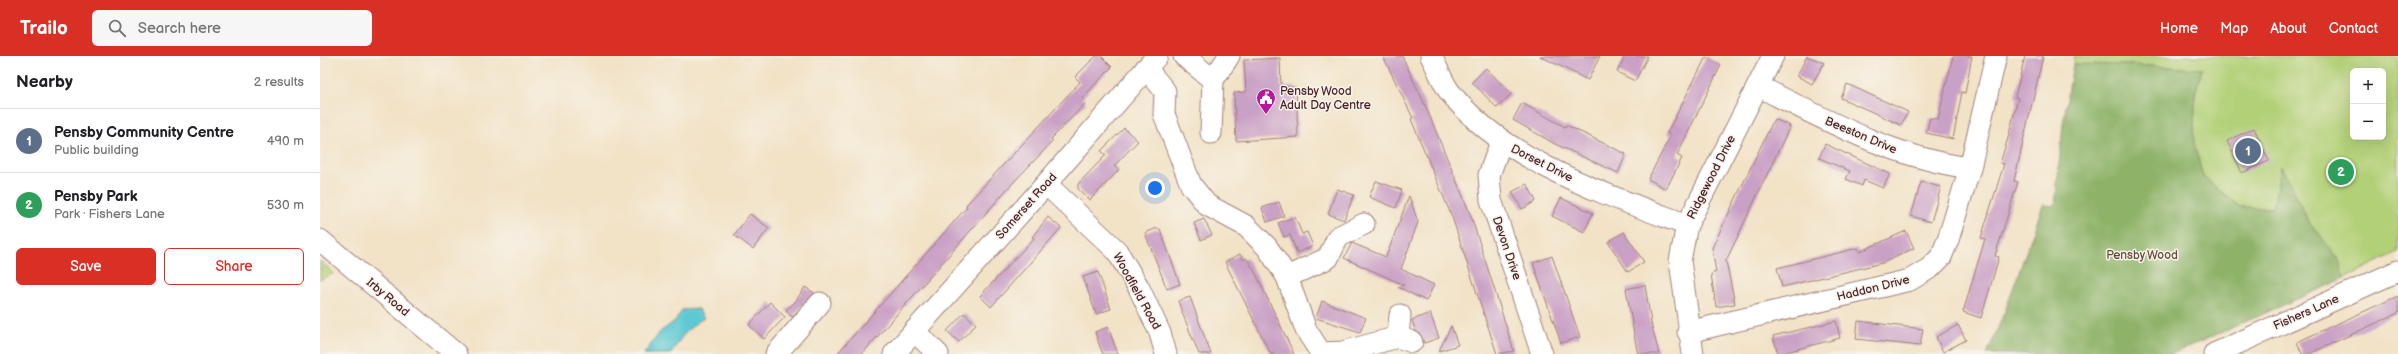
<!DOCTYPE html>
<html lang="en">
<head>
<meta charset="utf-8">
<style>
	:root { --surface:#fff; --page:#f6f6f6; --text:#202124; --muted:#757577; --line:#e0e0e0; --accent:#d93025 }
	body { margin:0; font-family:"Balsamiq Sans",sans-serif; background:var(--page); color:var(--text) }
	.controls { position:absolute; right:12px; top:12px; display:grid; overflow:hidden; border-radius:6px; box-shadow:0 4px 16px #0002 }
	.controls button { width:36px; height:36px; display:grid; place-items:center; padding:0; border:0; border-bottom:1px solid var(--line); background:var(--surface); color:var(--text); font:20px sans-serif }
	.you { position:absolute; left:835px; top:132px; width:14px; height:14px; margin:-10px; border:3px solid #fff; border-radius:50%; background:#1a73e8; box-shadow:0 0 0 6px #1a73e833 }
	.badge { display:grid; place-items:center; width:26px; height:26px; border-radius:50%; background:var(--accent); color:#fff; font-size:13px; font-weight:700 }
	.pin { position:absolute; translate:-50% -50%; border:2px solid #fff; box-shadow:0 1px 4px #0006 }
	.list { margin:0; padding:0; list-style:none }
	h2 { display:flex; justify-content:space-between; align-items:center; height:52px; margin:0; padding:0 16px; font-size:17px }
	h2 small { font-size:13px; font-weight:400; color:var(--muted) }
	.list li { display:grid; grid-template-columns:26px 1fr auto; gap:12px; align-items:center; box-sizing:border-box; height:64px; padding:0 16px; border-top:1px solid var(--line) }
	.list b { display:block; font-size:15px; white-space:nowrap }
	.list p { margin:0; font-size:13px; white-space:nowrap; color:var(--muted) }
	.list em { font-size:13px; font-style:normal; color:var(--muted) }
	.actions { display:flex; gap:8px; padding:12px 16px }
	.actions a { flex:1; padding:9px 0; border:1px solid var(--accent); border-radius:6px; text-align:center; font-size:14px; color:var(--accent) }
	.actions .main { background:var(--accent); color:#fff }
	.icon { flex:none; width:22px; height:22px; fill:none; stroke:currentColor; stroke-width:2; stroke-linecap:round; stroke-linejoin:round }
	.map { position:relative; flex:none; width:2078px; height:298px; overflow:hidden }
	header { display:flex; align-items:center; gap:24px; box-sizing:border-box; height:56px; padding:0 20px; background:var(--accent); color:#fff }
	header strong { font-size:19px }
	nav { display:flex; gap:22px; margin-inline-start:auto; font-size:14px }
	.search { width:280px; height:36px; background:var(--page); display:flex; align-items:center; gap:10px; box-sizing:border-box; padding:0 14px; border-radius:6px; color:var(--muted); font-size:15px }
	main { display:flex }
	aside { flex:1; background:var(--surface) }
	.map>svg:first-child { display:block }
</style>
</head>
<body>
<header>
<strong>Trailo</strong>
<div class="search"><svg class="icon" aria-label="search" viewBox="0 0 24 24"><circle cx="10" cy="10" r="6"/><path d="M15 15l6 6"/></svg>Search here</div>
<nav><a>Home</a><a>Map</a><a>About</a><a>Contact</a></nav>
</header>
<main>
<aside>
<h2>Nearby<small>2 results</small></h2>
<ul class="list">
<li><span class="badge" style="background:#5c6f8a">1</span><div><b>Pensby Community Centre</b><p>Public building</p></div><em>490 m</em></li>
<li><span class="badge" style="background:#2e9e5b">2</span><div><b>Pensby Park</b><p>Park · Fishers Lane</p></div><em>530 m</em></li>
</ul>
<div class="actions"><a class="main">Save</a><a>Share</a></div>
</aside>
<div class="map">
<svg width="2078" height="298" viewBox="0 0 2078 298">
	<rect width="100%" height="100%" fill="#f7f3e8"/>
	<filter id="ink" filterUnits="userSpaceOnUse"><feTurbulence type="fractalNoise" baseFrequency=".025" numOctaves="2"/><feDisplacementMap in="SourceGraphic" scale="8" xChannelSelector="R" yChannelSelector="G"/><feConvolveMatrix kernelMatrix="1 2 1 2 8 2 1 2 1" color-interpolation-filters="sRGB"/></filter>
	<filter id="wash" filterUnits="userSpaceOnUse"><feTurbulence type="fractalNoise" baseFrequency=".012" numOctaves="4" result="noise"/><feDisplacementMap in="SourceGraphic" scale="16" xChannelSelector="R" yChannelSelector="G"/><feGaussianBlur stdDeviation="0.9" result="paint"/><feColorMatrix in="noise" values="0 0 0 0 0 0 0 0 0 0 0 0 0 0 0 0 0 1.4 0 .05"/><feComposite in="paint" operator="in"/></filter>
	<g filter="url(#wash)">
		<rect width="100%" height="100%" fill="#f2e2c6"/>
		<g fill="#b2d077" stroke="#7e7851" fill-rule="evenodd">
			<path d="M1754,0H2078V196L2025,222L2019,205L1986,160L1961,111L1953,152L1920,151L1883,121L1874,87L1875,38L1882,13L1812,9L1753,8ZM2033,15H2063V81H2033Z"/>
			<path d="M0,205L14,217L0,224Z"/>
		</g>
		<path fill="#8db268" stroke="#6c684a" d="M1753,8L1812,9L1882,13L1875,38L1874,87L1883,121L1920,151L1953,152L1961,110L1986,160L2019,205L2025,222L1852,298H1667L1685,255L1723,149L1735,150L1743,68Z"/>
		<path fill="#5cc9d3" stroke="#53747f" d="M378,253L384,262C368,271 360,282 351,298H324L340,276L355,265L362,254Z"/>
		<g id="blocks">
			<g fill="#caa1c6">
				<path d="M776,0H781L792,11L762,42L766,47L731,83L733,85L689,131L542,298H517L647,151L646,149L760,26L755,21Z"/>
				<path d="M1063,0H1082L1105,49L1151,160L1194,295L1177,298L1132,161L1091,63L1093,62Z"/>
				<path d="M1220,0H1280L1268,24Z"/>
				<path d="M1305,0H1328L1315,25L1297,16Z"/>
				<path d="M1487,0L1504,7L1492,28L1477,20Z"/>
				<path d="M1633,0H1652L1645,37L1642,36L1633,83L1606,77L1610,62L1618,63Z"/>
				<path d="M1705,0H1723L1694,125L1698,126L1675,200L1679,201L1661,262L1643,256L1665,183L1661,182L1684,108L1680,107L1688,82L1698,42L1695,41Z"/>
				<path d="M1386,1L1401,9L1357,99L1362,102L1346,133L1328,123L1351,79L1347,77Z"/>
				<path d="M960,2L961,31H976L978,81L916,85L914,37L926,36L924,4Z"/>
				<path d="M1166,12L1191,38L1177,52L1152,26Z"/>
				<path d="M1527,28L1588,56L1581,69L1521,42Z"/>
				<path d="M1202,47L1245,71L1246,69L1306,98L1298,117L1235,88L1193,64Z"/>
				<path d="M1454,63L1470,70L1406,205L1415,248L1396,251L1391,218L1396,216L1392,192Z"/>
				<path d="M804,72L818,85L794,110L799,114L770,144L758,133V128L786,99L781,95Z"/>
				<path d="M1934,72L1949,105L1922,117L1907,85Z"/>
				<path d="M1505,88L1570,118L1563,132L1544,124L1542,130L1526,123L1530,115L1499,102Z"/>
				<path d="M1056,125L1082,134L1076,152L1049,141Z"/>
				<path d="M1601,126L1621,131L1611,166L1591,160Z"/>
				<path d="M1207,128L1216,145L1202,153L1192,136Z"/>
				<path d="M1017,133L1034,139L1024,164L1008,158Z"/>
				<path d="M1089,140L1098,166L1081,213L1114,229L1106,245L1078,231L1084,229L1024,202L1032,187L1066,201Z"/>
				<path d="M1241,142L1273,157L1264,176L1232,160Z"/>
				<path d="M959,146L964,160L947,166L942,152Z"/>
				<path d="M430,158L449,172L433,193L414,179Z"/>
				<path d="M728,161L741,172L671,251L660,240L714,182L712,181Z"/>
				<path d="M975,161L982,178L987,176L993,190L977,197L970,179L964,181L958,167Z"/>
				<path d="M884,163L892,179L881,184L874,167Z"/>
				<path d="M835,173H840L860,228L847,233L825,177Z"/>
				<path d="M1586,175L1594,192L1578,200L1562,207L1462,231L1457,212L1538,192L1539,196Z"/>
				<path d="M1304,176L1324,206L1308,216L1288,186Z"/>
				<path d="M920,198L923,204L926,202L933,212L974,298H951L945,287L905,206Z"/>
				<path d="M1232,200L1260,281L1241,287L1213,207Z"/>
				<path d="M778,216L791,253L776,258L763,221Z"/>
				<path d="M1325,229L1331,267L1339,298H1318L1316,289L1306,233Z"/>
				<path d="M485,231L494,237L472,261L466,254L475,246Z"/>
				<path d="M2078,240V257L1989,298H1982L1977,286Z"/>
				<path d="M870,241L891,298H879L865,264L858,245Z"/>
				<path d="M1002,245L1046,262L1040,276L996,262Z"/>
				<path d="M450,246L465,261L444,283L429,269Z"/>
				<path d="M644,257L656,268L639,286L627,275Z"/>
				<path d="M1110,257L1119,282L1104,287L1101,279L1095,274L1092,264Z"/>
				<path d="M1516,265L1520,282L1458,298L1453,280Z"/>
				<path d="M1538,265L1603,273L1600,290L1536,283Z"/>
				<path d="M1638,269L1646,284L1623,296L1616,281Z"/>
				<path d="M1131,270L1138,289L1119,295Z"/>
				<path d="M788,271L793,285L798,298H783L780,291L775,276Z"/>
			</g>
		</g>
	</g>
	<g filter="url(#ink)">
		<use href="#blocks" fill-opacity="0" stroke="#9e8078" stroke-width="1"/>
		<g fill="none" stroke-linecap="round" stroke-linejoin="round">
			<g stroke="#9e8078" stroke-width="23">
				<g id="minor">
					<path d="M864,0L893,24L891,77"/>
					<path d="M1111,0C1117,11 1122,25 1129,35C1181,104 1288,139 1367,169"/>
					<path d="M826,12L845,35L844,58L871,129L887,149L926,170L947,191L967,221L986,274L1001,297L1023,296L1078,281"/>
					<path d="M893,24L909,0"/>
					<path d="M1438,30C1506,64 1574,102 1650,112"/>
					<path d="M1181,86L1169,119L1171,144L1222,298"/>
					<path d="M726,128L797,195L819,232L840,277L846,298"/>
					<path d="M0,184L136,298"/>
					<path d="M967,221L1008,202L1018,181L1044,168"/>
					<path d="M1080,259L1078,281L1092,286"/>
					<path d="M594,275L618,298"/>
					<path d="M1368,276L1590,224L1610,212L1621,201L1628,184L1650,112L1676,0"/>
					<path d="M456,298L500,247"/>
					<path d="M574,298L726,128L837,0"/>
					<path d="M1373,298L1360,205L1367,169L1453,0"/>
					<path d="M1894,298L2078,215"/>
				</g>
			</g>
			<use href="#minor" stroke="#fff" stroke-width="21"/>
		</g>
	</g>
	<defs>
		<g id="civic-pin" transform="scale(1)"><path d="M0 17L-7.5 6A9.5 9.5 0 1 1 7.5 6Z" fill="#b5179e" stroke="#f7f3e8"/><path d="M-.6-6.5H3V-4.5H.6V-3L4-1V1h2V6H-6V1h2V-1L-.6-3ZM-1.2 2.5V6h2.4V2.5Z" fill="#fff"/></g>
	</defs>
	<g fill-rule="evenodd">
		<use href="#civic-pin" x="946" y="42"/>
	</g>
	<g text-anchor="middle" stroke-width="3" stroke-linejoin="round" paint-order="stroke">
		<g font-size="12" fill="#4a1f2b" stroke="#f7f3e8" text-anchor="start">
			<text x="960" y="39">Pensby Wood<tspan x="960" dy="14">Adult Day Centre</tspan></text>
		</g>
		<g font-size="12" fill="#4a1f2b" stroke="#f7f3e8">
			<text transform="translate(1541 79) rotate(23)" y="4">Beeston Drive</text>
			<text transform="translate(1222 107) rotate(27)" y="4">Dorset Drive</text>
			<text transform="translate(1391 121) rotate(-63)" y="4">Ridgewood Drive</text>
			<text transform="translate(706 150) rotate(-48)" y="4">Somerset Road</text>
			<text transform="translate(1187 192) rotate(71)" y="4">Devon Drive</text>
			<text transform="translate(1553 232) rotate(-14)" y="4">Haddon Drive</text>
			<text transform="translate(817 235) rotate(61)" y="4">Woodfield Road</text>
			<text transform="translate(68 241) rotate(40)" y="4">Irby Road</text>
			<text transform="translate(1986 256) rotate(-24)" y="4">Fishers Lane</text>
		</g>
		<g font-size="12" fill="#644b3e" stroke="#f7f3e8">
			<text x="1822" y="203">Pensby Wood</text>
		</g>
	</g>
</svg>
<div class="controls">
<button>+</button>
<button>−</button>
</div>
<div class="you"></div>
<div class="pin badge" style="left:1928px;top:95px;background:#5c6f8a">1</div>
<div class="pin badge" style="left:2021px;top:116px;background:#2e9e5b">2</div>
</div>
</main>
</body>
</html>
